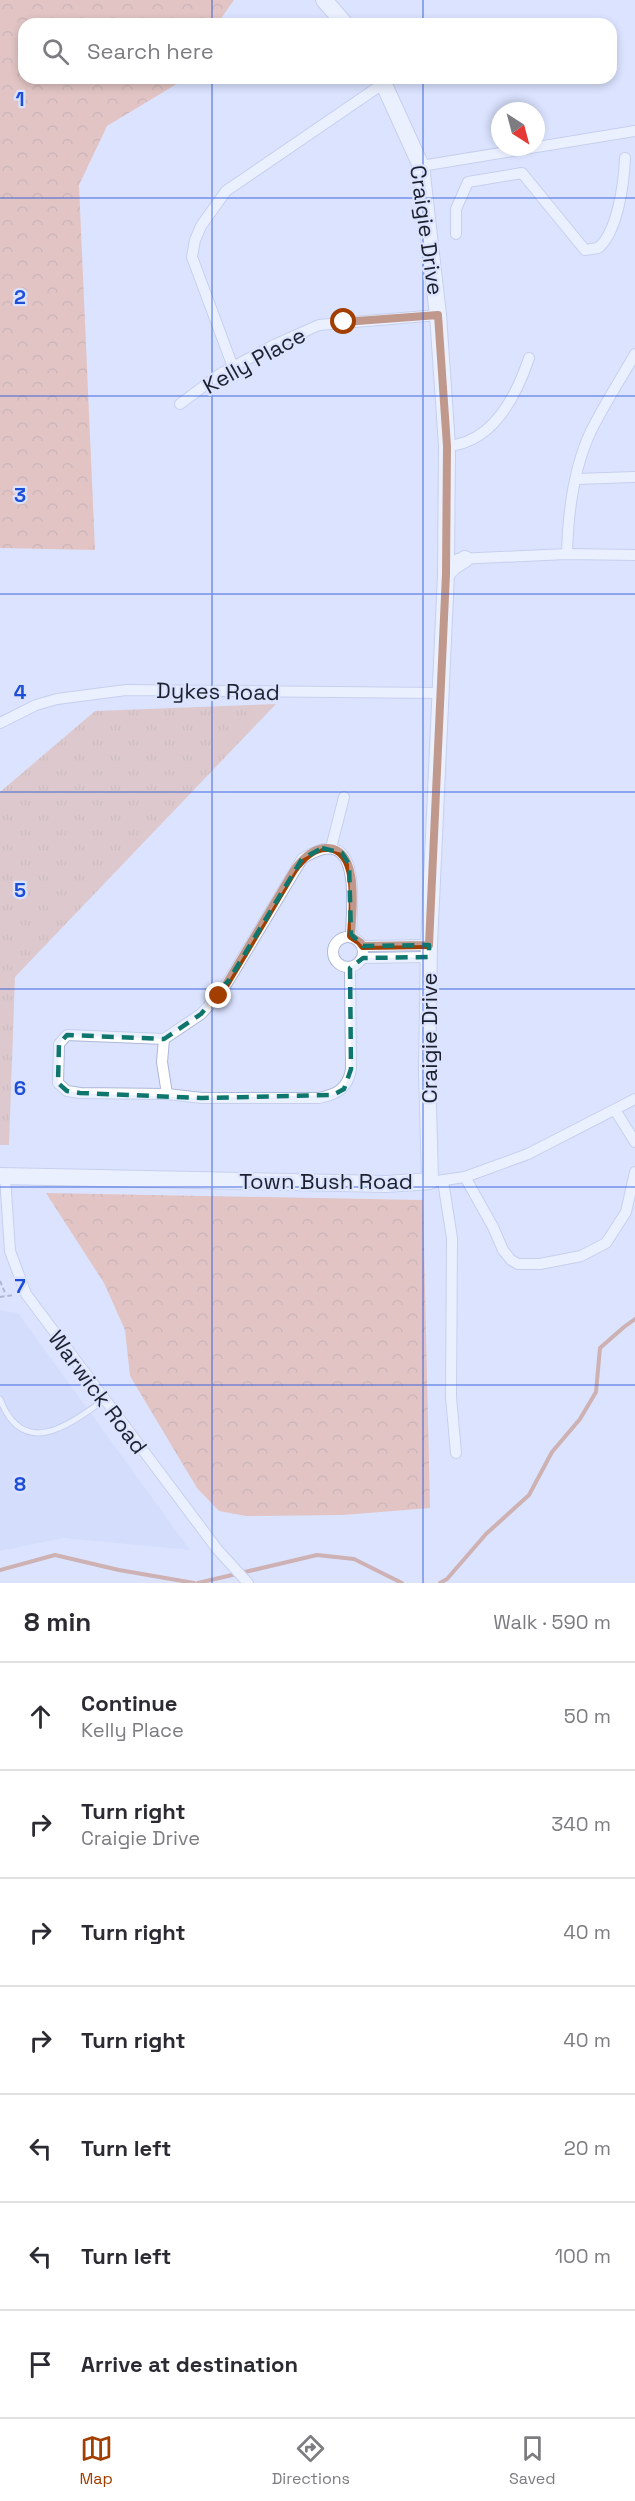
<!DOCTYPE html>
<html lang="en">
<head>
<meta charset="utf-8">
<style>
	:root { --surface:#fff; --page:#f7f7f7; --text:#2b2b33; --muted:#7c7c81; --line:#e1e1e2; --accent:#a13e00 }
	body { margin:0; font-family:"Space Grotesk",sans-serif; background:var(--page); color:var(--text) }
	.compass { position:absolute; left:491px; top:102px; width:54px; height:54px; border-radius:50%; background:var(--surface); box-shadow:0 3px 9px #0003; rotate:144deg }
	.stop { position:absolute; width:18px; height:18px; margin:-14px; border:4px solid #a13e00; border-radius:50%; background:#fff }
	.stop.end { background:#a13e00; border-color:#fff; box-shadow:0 2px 6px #0008 }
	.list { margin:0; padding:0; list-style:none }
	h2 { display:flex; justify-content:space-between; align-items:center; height:78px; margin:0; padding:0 24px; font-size:26px }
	h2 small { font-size:20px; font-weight:400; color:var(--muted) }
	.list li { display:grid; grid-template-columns:39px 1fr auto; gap:18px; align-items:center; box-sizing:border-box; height:108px; padding:0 24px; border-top:2px solid var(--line) }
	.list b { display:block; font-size:22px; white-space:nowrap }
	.list p { margin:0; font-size:20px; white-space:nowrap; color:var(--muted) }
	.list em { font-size:20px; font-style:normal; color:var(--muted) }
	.icon { flex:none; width:33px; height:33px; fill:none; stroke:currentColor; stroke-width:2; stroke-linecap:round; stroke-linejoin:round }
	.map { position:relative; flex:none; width:635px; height:1583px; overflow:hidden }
	.search { position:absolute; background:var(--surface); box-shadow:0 3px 9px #0003; left:18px; right:18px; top:18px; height:66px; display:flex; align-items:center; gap:15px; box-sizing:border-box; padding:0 21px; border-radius:18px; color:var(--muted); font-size:22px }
	.sheet { height:834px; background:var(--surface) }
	nav { display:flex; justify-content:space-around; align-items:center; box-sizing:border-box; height:84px; border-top:2px solid var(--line); background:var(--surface); font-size:16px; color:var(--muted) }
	nav a { display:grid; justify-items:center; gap:3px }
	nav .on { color:var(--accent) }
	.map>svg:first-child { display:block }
</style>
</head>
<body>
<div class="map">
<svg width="635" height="1583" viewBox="0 0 635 1583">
	<defs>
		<pattern id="grass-tufts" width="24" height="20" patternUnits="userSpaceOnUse" patternTransform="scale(1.5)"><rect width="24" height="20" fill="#e1a991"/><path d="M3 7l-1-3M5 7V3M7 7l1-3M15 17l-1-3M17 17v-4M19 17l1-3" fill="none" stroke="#c0917d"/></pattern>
		<pattern id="forest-crowns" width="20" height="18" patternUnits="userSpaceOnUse" patternTransform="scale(1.5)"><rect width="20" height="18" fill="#eb9e7d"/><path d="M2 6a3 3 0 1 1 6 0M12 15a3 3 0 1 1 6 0" fill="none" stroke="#be8067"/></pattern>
	</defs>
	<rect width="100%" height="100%" fill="#dbe3ff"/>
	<path fill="#cdd7f8" d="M0,1310L18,1313L190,1550L63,1538L0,1551Z"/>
	<path fill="url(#grass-tufts)" d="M276,704L15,977L9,1145H0V792L95,711Z"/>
	<g fill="url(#forest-crowns)">
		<path d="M0,0H234L217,24H24V78H180L175,85L107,126L79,185L95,550L0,548Z"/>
		<path d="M46,1193L423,1200L430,1508L343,1515L246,1516L219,1511L197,1488L130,1376L125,1330L104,1283Z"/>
	</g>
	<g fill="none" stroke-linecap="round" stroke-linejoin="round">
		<g stroke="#be7454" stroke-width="4">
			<path d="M0,1570L55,1555L119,1570L194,1583"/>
			<path d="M198,1583L317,1555L354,1559L402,1583"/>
			<path d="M440,1583L447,1579L486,1534L529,1495L552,1452L580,1419L596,1392L600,1348L624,1327L635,1319"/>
		</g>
		<g stroke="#adb7d8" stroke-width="7">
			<path id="lane" d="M0,1399C23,1460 69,1425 104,1400"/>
		</g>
		<g stroke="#adb7d8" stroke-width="12">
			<g id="street">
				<path d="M421,166L635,131"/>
				<path d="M456,234V209L468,182L522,173L585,250L598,248C618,232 624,182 625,158"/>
				<path d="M233,367L192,257L195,240L201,226L226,191L384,83"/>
				<path d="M180,404L220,374L274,345L319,325L438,315"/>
				<path d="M447,446C493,443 516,397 529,358"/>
				<path d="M576,479L635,477"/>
				<path d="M567,554C568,513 573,469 591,431C604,405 620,380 635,354"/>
				<path d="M458,559L567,554L635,555"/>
				<path d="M0,723L36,705L57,699L126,690L441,693"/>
				<path d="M331,848L344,797"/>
				<circle cx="348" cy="952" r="15"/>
				<path d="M363,946L429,945"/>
				<path d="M363,958L429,957"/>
				<path d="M350,967L351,1069C348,1088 338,1094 319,1098H202L167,1094L80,1093L67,1091L58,1083L59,1044L67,1035L164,1039L201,1014L218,996L229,980L302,859C362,820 352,900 351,936"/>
				<path d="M164,1039L162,1062L167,1094"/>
				<path d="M615,1110L635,1142"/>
				<path d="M5,1176L10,1251L26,1294L217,1549L248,1583"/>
				<path d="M465,1177L493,1227L503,1250L511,1260L518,1264H540L581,1256L606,1243L626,1212L635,1172"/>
				<path d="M437,1181L465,1177L528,1154L635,1099"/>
				<path d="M443,1181L452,1238L451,1397L456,1453"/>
			</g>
		</g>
		<g stroke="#adb7d8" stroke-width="18">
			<g id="secondary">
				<path d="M324,0L345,24"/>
				<path d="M446,574L454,566L465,559"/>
				<path d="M0,1176L386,1184L430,1181L427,1069L429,945L446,574L447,446L438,315L421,166L381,78"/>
			</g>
		</g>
		<g stroke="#7a8094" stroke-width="2" stroke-dasharray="4.5 3" stroke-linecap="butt">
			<path d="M0,1281L6,1295"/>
			<path d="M0,1297L14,1295"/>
		</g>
		<use href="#lane" stroke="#fff" stroke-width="5"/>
		<use href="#street" stroke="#fff" stroke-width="10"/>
		<use href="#secondary" stroke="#fff" stroke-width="16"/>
	</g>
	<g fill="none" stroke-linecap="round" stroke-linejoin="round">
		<path stroke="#a13e00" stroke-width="8" d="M219,996L294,870C302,859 313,847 328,848C361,850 352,913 351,936L360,942L363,946L429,945L446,574L447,446L438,315L344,322"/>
	</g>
	<path d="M0 0H635V1583H0ZM322,848L342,853L349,864L351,934L363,946L429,945V957L363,958L350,968L351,1069L344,1089L333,1095L202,1098L80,1093L67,1091L58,1083L59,1044L67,1035L164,1039L201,1014L229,980L302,859Z" fill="#dbe3ff" fill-opacity=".55" fill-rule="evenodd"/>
	<path fill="none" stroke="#0f766e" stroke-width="4.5" stroke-dasharray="12 8" stroke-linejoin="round" d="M322,848L342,853L349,864L351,934L363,946L429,945V957L363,958L350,968L351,1069L344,1089L333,1095L202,1098L80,1093L67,1091L58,1083L59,1044L67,1035L164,1039L201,1014L229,980L302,859Z"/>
	<path fill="none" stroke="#1d4ed8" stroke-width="1.5" stroke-opacity="0.55" d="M212,0V24M423,0V24M212,78V1583M423,78V1583M0,198H635M0,396H635M0,594H635M0,792H635M0,989H635M0,1187H635M0,1385H635"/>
	<g text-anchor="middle" stroke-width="4.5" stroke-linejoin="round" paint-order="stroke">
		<g font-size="22" fill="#1c202c" stroke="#dbe3ff">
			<text transform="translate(427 230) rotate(82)" y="8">Craigie Drive</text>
			<text transform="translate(254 360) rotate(-29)" y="8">Kelly Place</text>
			<text transform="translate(218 691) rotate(1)" y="8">Dykes Road</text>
			<text transform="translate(429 1038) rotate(-90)" y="8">Craigie Drive</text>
			<text x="326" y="1189">Town Bush Road</text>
			<text transform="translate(98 1392) rotate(53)" y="8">Warwick Road</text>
		</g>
	</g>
	<g font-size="20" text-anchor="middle" font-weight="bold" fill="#1d4ed8" stroke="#dbe3ff" stroke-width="4.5" stroke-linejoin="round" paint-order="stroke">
		<text x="20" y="106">1</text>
		<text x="20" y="304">2</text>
		<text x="20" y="502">3</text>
		<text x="20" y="699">4</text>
		<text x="20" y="897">5</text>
		<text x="20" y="1095">6</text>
		<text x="20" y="1293">7</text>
		<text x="20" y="1491">8</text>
	</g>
</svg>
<svg class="compass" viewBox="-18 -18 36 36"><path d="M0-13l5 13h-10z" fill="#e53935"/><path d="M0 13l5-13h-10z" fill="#7c7c81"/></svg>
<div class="stop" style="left:344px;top:322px"></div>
<div class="stop end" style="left:219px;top:996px"></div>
<div class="search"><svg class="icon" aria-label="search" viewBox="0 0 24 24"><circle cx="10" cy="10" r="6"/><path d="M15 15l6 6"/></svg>Search here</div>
</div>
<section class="sheet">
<h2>8 min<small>Walk · 590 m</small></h2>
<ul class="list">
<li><svg class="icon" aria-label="ahead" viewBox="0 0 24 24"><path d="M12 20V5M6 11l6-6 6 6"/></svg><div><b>Continue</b><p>Kelly Place</p></div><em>50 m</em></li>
<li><svg class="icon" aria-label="right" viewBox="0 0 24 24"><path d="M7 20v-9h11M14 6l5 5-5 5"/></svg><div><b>Turn right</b><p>Craigie Drive</p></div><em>340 m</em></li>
<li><svg class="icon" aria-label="right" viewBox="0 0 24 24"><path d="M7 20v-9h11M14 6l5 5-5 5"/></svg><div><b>Turn right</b></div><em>40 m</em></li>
<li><svg class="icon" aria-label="right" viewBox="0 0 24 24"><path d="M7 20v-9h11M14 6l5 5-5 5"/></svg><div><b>Turn right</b></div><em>40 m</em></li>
<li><svg class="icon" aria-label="left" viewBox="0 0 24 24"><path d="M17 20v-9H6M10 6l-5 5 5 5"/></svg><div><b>Turn left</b></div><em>20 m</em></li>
<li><svg class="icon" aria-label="left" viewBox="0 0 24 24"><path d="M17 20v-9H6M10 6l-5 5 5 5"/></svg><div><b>Turn left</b></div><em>100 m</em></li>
<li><svg class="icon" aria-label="arrive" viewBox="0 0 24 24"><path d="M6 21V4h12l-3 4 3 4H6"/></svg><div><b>Arrive at destination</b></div></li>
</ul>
</section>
<nav>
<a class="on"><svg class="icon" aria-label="map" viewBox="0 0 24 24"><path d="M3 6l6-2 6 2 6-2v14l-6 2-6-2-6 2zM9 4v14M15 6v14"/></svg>Map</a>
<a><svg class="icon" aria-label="directions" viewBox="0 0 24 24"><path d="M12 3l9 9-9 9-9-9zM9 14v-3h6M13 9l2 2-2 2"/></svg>Directions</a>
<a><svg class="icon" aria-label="saved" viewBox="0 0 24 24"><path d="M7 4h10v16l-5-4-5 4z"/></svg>Saved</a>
</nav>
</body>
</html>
